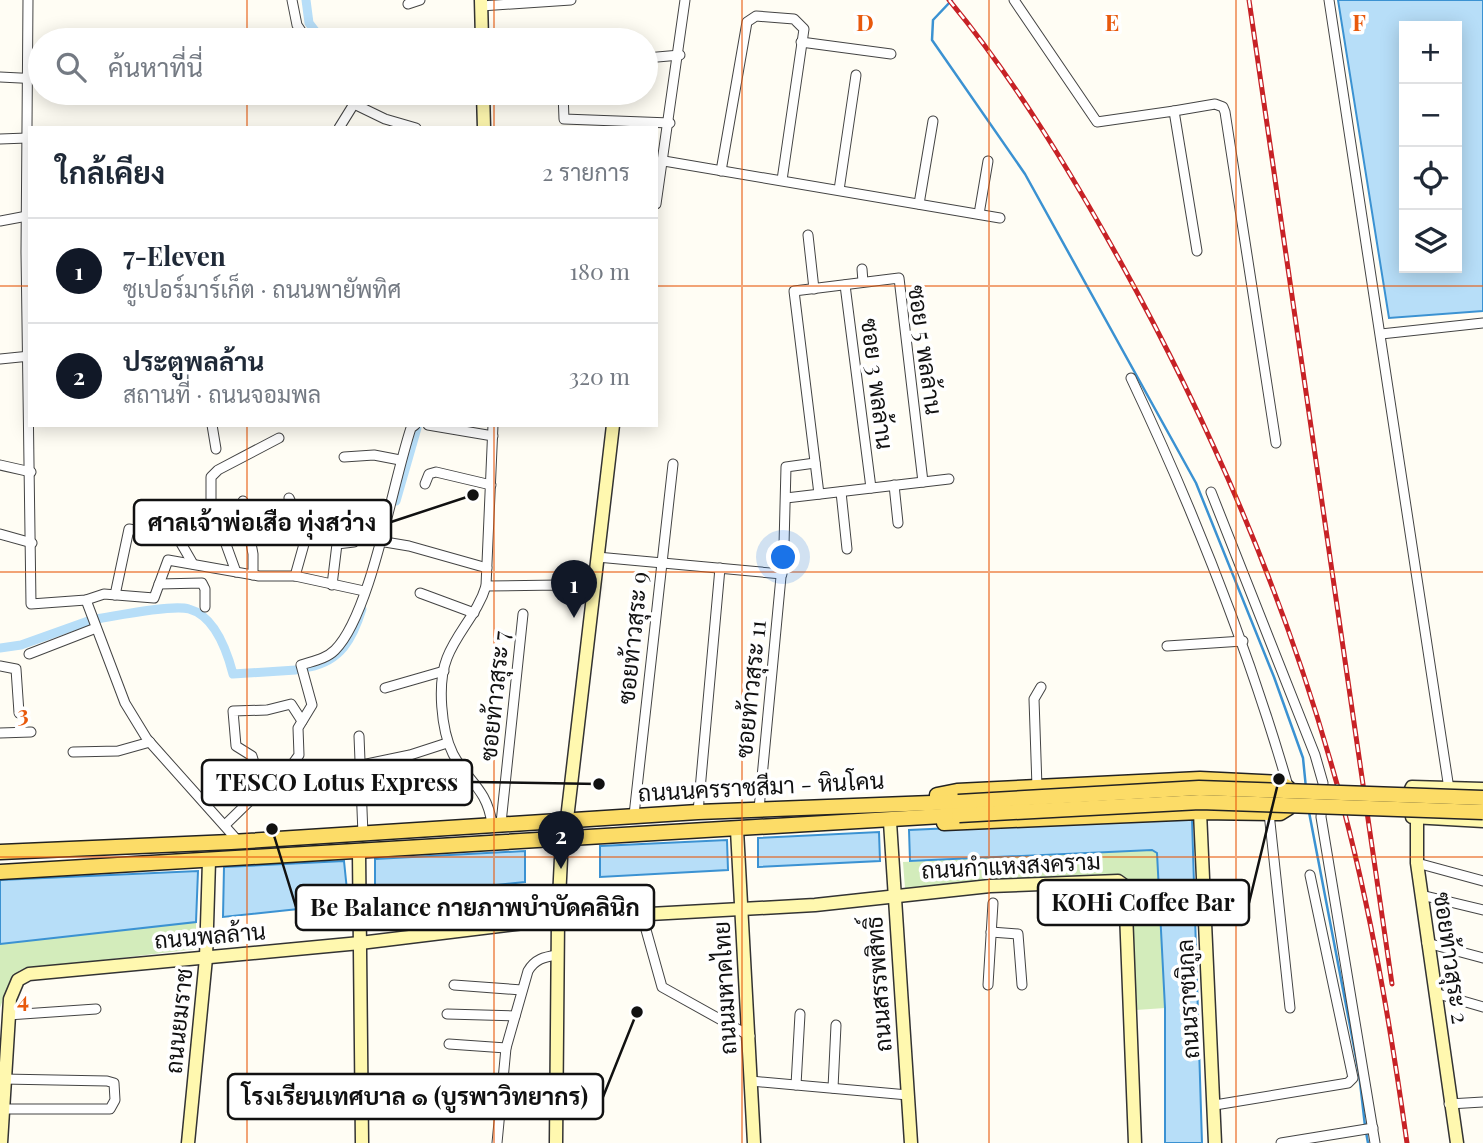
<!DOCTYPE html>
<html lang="th">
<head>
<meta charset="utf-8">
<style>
	:root { --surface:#fff; --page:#f2f2f3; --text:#1f2937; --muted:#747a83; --line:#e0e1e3; --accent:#111827 }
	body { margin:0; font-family:"Playfair Display",Sarabun,serif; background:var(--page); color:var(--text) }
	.controls { position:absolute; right:21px; top:21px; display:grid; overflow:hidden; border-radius:0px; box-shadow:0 4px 18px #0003 }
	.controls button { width:63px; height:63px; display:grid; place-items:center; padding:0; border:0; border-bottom:2px solid var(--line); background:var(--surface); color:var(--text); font:35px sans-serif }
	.you { position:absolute; left:784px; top:558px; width:24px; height:24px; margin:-18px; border:5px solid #fff; border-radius:50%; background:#1a73e8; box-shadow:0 0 0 10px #1a73e833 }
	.badge { display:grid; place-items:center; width:46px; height:46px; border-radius:50%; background:var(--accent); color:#fff; font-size:23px; font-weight:700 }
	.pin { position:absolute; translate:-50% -58px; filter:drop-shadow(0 2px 4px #0008) }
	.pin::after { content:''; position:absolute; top:37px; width:24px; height:21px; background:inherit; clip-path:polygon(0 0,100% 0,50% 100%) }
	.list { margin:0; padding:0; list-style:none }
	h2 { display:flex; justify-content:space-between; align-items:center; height:91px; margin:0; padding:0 28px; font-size:30px }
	h2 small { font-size:23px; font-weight:400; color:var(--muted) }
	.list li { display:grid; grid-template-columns:46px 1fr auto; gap:21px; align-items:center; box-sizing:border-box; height:105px; padding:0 28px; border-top:2px solid var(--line) }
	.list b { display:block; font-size:26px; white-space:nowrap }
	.list p { margin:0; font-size:23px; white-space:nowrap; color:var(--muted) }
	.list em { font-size:23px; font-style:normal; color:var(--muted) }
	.icon { flex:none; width:38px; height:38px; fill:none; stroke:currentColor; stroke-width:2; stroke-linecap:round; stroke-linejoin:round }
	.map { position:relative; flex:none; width:1483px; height:1143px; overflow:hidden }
	.search { position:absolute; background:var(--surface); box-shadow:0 4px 18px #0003; left:28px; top:28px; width:630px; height:77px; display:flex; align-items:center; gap:18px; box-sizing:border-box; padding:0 24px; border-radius:38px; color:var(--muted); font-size:26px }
	.panel { position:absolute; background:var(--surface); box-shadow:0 4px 18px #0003; left:28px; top:126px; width:630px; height:301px; border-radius:0px }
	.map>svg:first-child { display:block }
</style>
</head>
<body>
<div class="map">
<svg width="1483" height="1143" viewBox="0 0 1483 1143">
	<rect width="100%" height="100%" fill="#fffdf4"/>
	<g fill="#d3ecbb">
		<path d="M1152,850L1157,853L1165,1008L1136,1010L1118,879L905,888L903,862Z"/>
		<path d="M196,922V949L20,970L10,980L0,1008V944Z"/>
	</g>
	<g fill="#b7def8" stroke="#3b92d2" stroke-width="2" fill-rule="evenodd">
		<path d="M1338,0H1483V311L1389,318ZM1457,26V268H1404V26Z"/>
		<path d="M1190,817L1192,819L1202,1143H1165V1008L1157,853L1152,850L910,861L909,830Z"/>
		<path d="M879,832L880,861L758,867V838Z"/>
		<path d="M727,840L728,870L600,877V846Z"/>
		<path d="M525,851V882L375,898V859Z"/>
		<path d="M344,861L348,900L345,904L223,917L224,867Z"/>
		<path d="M198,871L196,922L0,944V880Z"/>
	</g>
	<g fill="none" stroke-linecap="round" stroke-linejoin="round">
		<g stroke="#3b92d2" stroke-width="2.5">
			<path d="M952,0L933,20L932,40L1025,174L1196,483L1274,677L1303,758L1306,788"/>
			<path d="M1309,812L1359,1073L1365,1126"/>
			<path d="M1366,1132L1368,1143"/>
		</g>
		<g stroke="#b7def8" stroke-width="9">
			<path d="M306,0L309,23L322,40"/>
			<path d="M396,501L417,428"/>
			<path d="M96,619C116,616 172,604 189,609C215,616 227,651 233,674L296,670"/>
			<path d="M0,648L21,645L91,620"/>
			<path d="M309,667C341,661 353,638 362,609"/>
		</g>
		<g stroke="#444" stroke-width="11">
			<g id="street">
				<path d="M28,0L26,252L31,604L86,600L104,594L154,598L168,560L259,576H295L364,591"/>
				<path d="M292,0L297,25L307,40"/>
				<path d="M1014,0L1097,122L1174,111L1197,251"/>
				<path d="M1329,0L1449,789"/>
				<path d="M408,4L420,0"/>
				<path d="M481,6L571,0"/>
				<path d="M801,42L891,54"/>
				<path d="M646,58L680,55"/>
				<path d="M0,77L40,79"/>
				<path d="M563,93L564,119L670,123"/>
				<path d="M354,104L385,119L416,128"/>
				<path d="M1174,111L1215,104L1223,107L1225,112L1276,443"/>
				<path d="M339,128L357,99L352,93"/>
				<path d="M0,139L27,138"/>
				<path d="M664,161L1000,218"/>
				<path d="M721,171L747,22L756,16L794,19L804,29L782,180"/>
				<path d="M839,190L856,75"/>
				<path d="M656,204L685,0"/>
				<path d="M919,204L933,121"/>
				<path d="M979,214L988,161"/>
				<path d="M0,221L27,216"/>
				<path d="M808,235L814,289"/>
				<path d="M862,269L863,282"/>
				<path d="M845,285L871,488"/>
				<path d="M1381,334L1483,323"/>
				<path d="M0,359L30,356"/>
				<path d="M1131,378C1194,511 1247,645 1288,786"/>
				<path d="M212,425L216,449"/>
				<path d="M428,425L493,436"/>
				<path d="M344,457L374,455L400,460"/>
				<path d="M0,465L31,472"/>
				<path d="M425,484L429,474L436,472L491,485"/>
				<path d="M894,485L898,523"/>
				<path d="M841,492L847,549"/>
				<path d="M1211,492L1315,755L1323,783L1321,817L1375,1143"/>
				<path d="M819,494L794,291L899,278L923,482"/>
				<path d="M289,498L306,537L295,576"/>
				<path d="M786,498L949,479"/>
				<path d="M243,501L253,554V575"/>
				<path d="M0,534L32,543"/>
				<path d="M379,541L409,546L487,568"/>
				<path d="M597,557L782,574"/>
				<path d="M236,572L211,503V477L218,470L279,438"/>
				<path d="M159,584L202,583L205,589V607"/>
				<path d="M332,585L337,544L354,542"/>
				<path d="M486,586L559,585L594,589"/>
				<path d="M420,593L474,613"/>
				<path d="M115,595L129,529L178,538L193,564"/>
				<path d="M86,600L125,703L147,739L238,841"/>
				<path d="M1167,646L1243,641"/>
				<path d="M29,654L96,628"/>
				<path d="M0,666L16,669L19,713"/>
				<path d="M385,688L444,671"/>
				<path d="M0,733L31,732"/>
				<path d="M359,736L363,834"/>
				<path d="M73,752L118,751L150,742"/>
				<path d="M362,765L410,755L447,743"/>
				<path d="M1037,787L1034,699L1041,687"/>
				<path d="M262,789L252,756L236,746L233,711L267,710L291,704L302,721"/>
				<path d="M759,809L784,545L786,467L815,463"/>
				<path d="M698,812L720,568"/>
				<path d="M1269,813L1290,1008"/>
				<path d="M634,815L673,464"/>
				<path d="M501,823L523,614"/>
				<path d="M492,824C487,788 467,781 453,754C441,730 437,683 447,658C457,632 478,613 486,586L493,425"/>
				<path d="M225,825L268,783L289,769L299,755L298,728L312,705L301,665C313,661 326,659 335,650C371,614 393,481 411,428L415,425"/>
				<path d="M1417,863L1483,881"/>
				<path d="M1421,895L1483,910"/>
				<path d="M641,912L662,987L750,1036"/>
				<path d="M991,932L1018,934L1022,985"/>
				<path d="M1427,943L1483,958"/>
				<path d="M454,985L522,990"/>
				<path d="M988,985L993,903"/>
				<path d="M1435,993L1483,1007"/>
				<path d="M447,1014L515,1016"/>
				<path d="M8,1015L96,1009"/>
				<path d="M449,1044L506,1048"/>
				<path d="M751,1081L908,1095"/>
				<path d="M796,1085L800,1014"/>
				<path d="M833,1088L836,1025"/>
				<path d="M434,1089L500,1098"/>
				<path d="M1449,1104L1483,1102"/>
				<path d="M1215,1105L1348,1083L1353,1078L1310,875"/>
				<path d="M2,1109H110L115,1100L114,1083L107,1081L3,1079"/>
				<path d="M274,1114H363"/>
				<path d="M497,1143L506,1048L528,971C535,959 544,957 557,955"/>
				<path d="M1281,1143L1373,1128"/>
			</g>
		</g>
		<g stroke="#333" stroke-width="15">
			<g id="secondary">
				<path d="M481,0L482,40"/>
				<path d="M483,93L484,128"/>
				<path d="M1405,802L1412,787L1483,789"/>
				<path d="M1200,812L1215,1143"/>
				<path d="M1412,817L1483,821"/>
				<path d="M567,819L613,425"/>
				<path d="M1417,820V863L1457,1143"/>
				<path d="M890,822L911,1143"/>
				<path d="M737,830L754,1143"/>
				<path d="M359,853L362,1143"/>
				<path d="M1,1143L10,999L18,980L29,974L360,943L558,919L815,905L990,886L1118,881L1125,886L1135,1143"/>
				<path d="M188,1143L206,958L209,861"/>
				<path d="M556,1143L558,919L562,838"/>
			</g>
		</g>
		<g stroke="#222" stroke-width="17">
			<g id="primary">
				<path d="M937,795L957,791L1200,779L1281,783L1288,788L1292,798L1288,808L1280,813L1200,812L944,823"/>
				<path d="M0,852L231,842L698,812L958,802"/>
				<path d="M0,872L959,815"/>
			</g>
		</g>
		<use href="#street" stroke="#fff" stroke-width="9"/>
		<use href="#secondary" stroke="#fff8af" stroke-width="12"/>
		<use href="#primary" stroke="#fcdc67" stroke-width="14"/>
		<g stroke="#c72226" stroke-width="5">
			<g id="rail">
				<path d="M949,0C1015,80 1070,171 1120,261C1208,420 1281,588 1331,763C1367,887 1389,1015 1407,1143"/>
				<path d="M1249,0L1392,984"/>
			</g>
		</g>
		<use href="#rail" stroke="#fff" stroke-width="2.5" stroke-dasharray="8" stroke-linecap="butt"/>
		<g stroke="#222" stroke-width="17" stroke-linecap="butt">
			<g id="primary-bridge">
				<path d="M958,802L1199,788L1483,798"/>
				<path d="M959,815L1200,802L1483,812"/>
			</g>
		</g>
		<use href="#primary-bridge" stroke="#fcdc67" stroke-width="14"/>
	</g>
	<path fill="none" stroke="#e8590c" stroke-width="2" stroke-opacity="0.55" d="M247,0V40M494,0V40M742,0V1143M989,0V1143M1236,0V1143M247,93V128M494,93V128M0,286H30M656,286H1483M247,425V1143M494,425V1143M0,572H1483M0,857H1483"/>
	<g text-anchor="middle" stroke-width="7" stroke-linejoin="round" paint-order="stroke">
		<g font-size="23" fill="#111" stroke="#fff">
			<text transform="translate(925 350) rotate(82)" y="8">ซอย 5 พลล้าน</text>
			<text transform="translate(877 384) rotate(83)" y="8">ซอย 3 พลล้าน</text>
			<text transform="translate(633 638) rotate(-84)" y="8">ซอยท้าวสุระ 9</text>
			<text transform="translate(751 689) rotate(-84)" y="8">ซอยท้าวสุระ 11</text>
			<text transform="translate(495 696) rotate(-84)" y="8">ซอยท้าวสุระ 7</text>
			<text transform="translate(761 787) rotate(-3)" y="8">ถนนนครราชสีมา - หินโคน</text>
			<text transform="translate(1011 866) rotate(-3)" y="8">ถนนกำแหงสงคราม</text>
			<text transform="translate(210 936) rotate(-5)" y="8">ถนนพลล้าน</text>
			<text transform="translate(1451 958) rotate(82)" y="8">ซอยท้าวสุระ 2</text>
			<text transform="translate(879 984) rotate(-94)" y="8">ถนนสรรพสิทธิ์</text>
			<text transform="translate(725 988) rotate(-93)" y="8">ถนนมหาดไทย</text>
			<text transform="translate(1188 999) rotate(-93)" y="8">ถนนราชนิกูล</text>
			<text transform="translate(179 1021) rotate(-84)" y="8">ถนนยมราช</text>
		</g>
	</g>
	<g font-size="23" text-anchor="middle" font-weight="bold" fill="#e8590c" stroke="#fff" stroke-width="7" stroke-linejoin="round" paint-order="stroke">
		<text x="865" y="31">D</text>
		<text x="1112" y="31">E</text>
		<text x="1359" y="31">F</text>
		<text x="23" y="722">3</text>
		<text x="23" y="1008">4</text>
	</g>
	<path fill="none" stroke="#111" stroke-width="2.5" d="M473 495L391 522M599 784L472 782M1279 779L1249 903M272 829L296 907M637 1012L603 1097"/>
	<g fill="#111" stroke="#fff" stroke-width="2.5">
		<circle cx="473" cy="495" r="7"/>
		<circle cx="599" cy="784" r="7"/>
		<circle cx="1279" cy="779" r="7"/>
		<circle cx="272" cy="829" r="7"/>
		<circle cx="637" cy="1012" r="7"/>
	</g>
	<g fill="#fff" stroke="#111" stroke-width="2.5">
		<rect x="134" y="500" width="257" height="45" rx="7"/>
		<rect x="202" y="760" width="270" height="45" rx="7"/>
		<rect x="1038" y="880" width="211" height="45" rx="7"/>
		<rect x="296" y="885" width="358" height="45" rx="7"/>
		<rect x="228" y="1074" width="375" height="45" rx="7"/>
	</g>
	<g font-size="24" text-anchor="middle" font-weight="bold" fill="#111">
		<text x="262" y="531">ศาลเจ้าพ่อเสือ ทุ่งสว่าง</text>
		<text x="337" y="791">TESCO Lotus Express</text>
		<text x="1143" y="911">KOHi Coffee Bar</text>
		<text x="475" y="916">Be Balance กายภาพบำบัดคลินิก</text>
		<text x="415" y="1105">โรงเรียนเทศบาล ๑ (บูรพาวิทยากร)</text>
	</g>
</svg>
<div class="controls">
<button>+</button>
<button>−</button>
<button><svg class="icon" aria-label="locate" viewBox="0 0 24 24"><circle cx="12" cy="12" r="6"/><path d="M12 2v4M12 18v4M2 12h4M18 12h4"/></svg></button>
<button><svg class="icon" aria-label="layers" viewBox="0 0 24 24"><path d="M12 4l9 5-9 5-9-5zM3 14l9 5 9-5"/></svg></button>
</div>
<div class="you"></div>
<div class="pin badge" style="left:574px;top:618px">1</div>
<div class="pin badge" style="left:561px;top:869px">2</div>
<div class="search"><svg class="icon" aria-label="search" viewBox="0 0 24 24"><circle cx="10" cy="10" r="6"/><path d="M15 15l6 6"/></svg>ค้นหาที่นี่</div>
<section class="panel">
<h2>ใกล้เคียง<small>2 รายการ</small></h2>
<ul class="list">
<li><span class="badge">1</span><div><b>7-Eleven</b><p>ซูเปอร์มาร์เก็ต · ถนนพายัพทิศ</p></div><em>180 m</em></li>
<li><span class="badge">2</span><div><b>ประตูพลล้าน</b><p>สถานที่ · ถนนจอมพล</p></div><em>320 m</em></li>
</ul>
</section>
</div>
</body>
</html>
